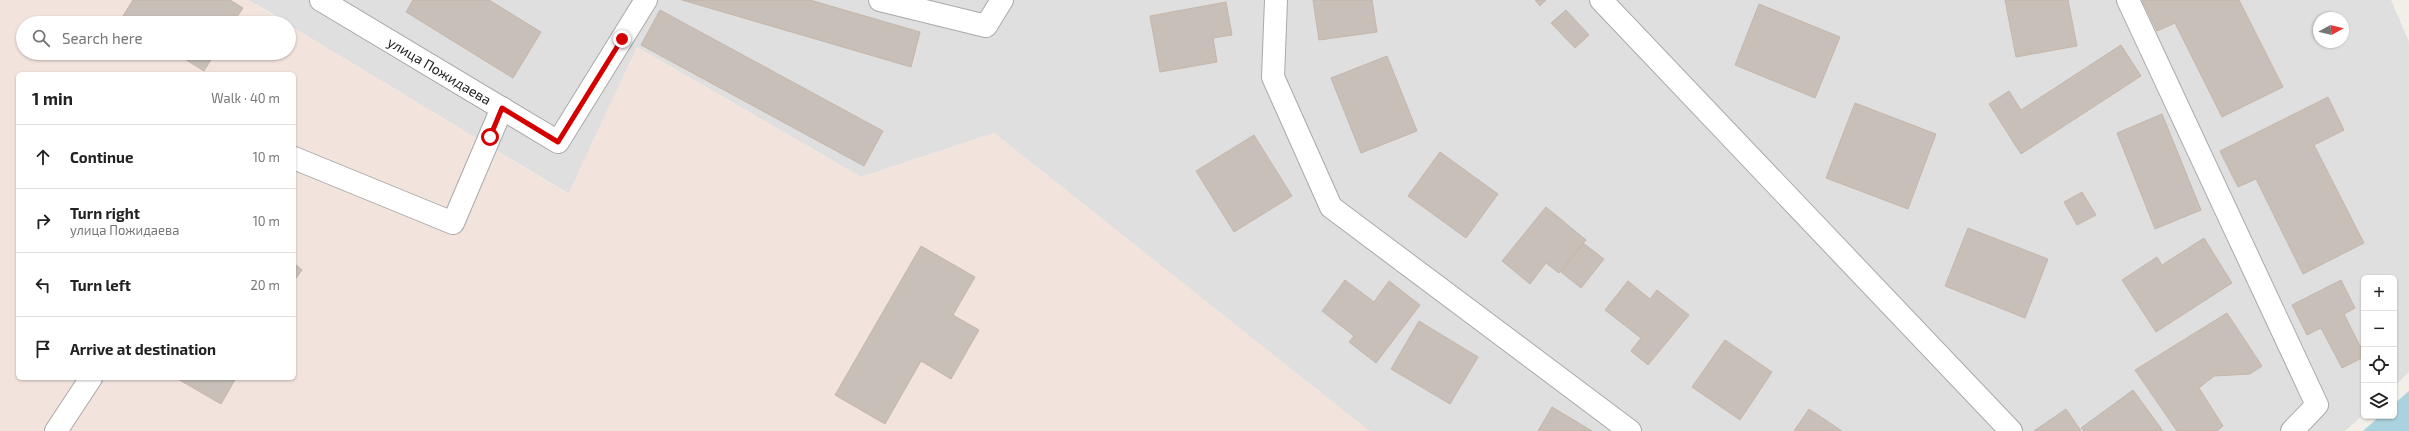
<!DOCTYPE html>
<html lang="en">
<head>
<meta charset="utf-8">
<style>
	:root { --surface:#fff; --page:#f2f2f2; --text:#222; --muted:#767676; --line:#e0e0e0 }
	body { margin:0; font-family:"Exo 2",sans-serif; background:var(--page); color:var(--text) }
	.controls { position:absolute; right:12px; bottom:12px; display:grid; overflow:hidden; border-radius:6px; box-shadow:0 1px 3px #0004 }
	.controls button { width:36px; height:36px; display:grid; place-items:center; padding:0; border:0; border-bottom:1px solid var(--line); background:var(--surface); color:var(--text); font:20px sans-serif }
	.compass { position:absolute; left:2313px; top:12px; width:36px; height:36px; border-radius:50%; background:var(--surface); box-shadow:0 1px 3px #0004; rotate:82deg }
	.stop { position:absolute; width:12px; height:12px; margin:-9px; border:3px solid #d40000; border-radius:50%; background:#fff }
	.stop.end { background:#d40000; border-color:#fff; box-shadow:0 1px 4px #0008 }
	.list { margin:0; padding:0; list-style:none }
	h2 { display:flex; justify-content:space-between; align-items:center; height:52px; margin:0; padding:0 16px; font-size:17px }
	h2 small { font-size:13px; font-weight:400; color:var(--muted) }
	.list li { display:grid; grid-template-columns:26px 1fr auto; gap:12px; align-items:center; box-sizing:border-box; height:64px; padding:0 16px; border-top:1px solid var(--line) }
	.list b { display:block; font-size:15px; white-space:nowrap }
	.list p { margin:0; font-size:13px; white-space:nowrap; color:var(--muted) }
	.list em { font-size:13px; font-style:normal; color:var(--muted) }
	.icon { flex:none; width:22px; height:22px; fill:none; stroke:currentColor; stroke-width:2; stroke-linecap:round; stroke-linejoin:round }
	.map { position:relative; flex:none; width:2409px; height:431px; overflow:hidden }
	.search { position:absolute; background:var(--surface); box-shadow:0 1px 3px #0004; left:16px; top:16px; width:280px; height:44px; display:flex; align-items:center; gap:10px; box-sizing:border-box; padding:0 14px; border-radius:22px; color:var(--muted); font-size:15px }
	.panel { position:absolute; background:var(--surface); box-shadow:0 1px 3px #0004; left:16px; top:72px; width:280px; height:308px; border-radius:6px }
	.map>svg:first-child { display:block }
</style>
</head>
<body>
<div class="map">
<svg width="2409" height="431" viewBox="0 0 2409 431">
	<rect width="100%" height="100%" fill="#f2efe9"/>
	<path fill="#e0dfdf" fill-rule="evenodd" d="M248,0H2391L2409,42V372L2394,386V278H2364V414L2345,431H1369L994,133L861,177L637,47L569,194L289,25V23ZM2319,18H2343V42H2319Z"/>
	<path fill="#f3e3dd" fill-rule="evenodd" d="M0,0H248L286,23H23V53H289V25L568,194L637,47L861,177L994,133L1369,431H0ZM18,74H294V378H18Z"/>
	<path fill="#aad3df" d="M2409,391V431H2363L2380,416H2394V404Z"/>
	<g fill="#c7bfb8" stroke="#c4b6ab">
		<path d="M133,0H230L243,8L233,23H126L121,19Z"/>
		<path d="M413,0H489L541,32L513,78L406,12Z"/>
		<path d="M682,0H810L920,32L911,67Z"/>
		<path d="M1313,0H1372L1377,32L1319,40Z"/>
		<path d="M1535,0H1546L1540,6Z"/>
		<path d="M2005,0H2068L2077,46L2016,57Z"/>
		<path d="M2142,0H2239L2283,87L2222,117L2175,23L2157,31Z"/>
		<path d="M1226,2L1232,35L1213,38L1217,62L1160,72L1150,16Z"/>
		<path d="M1759,4L1840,37L1815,98L1735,65Z"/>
		<path d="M660,10L883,131L864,166L641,45Z"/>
		<path d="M1566,10L1589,35L1575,48L1551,23Z"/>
		<path d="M2121,45L2141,76L2021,154L1989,104L2009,91L2021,110Z"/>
		<path d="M175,53H215L204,71Z"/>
		<path d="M1387,56L1417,131L1361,153L1331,78Z"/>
		<path d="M2328,97L2344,130L2314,145L2364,243L2303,274L2256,179L2238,187L2220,151Z"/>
		<path d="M1855,103L1936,134L1908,209L1826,178Z"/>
		<path d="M2162,114L2201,210L2155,229L2117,133Z"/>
		<path d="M1254,135L1292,196L1234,232L1196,171Z"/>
		<path d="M1440,152L1498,194L1466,238L1408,196Z"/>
		<path d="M2082,192L2096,215L2077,225L2064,202Z"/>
		<path d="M1546,207L1586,240L1559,273L1546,263L1530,284L1502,261Z"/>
		<path d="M1968,228L2048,259L2025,318L1945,286Z"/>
		<path d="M2204,238L2232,283L2156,332L2122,280L2157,257L2162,265Z"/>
		<path d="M1583,243L1604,259L1581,288L1561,272Z"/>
		<path d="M921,246L975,277L953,315L979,330L951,379L921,361L885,424L835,395Z"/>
		<path d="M294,263L302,270L294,281Z"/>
		<path d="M1345,280L1374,302L1389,281L1420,305L1376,363L1349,342L1354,336L1322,311Z"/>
		<path d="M2341,280L2355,308L2344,314L2364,354V357L2342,368L2321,328L2307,335L2292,305Z"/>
		<path d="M1628,281L1650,299L1657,290L1689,315L1648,365L1631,351L1641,338L1605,310Z"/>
		<path d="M2227,313L2262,366L2250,374L2214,376L2199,388L2223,426L2217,431H2177L2135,370Z"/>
		<path d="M1419,321L1478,357L1450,404L1391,369Z"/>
		<path d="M1725,340L1772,372L1740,420L1692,387Z"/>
		<path d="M176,378H236L221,404Z"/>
		<path d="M2133,390L2163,431H2084L2081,428Z"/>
		<path d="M1552,407L1592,431H1538Z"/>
		<path d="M1809,409L1842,431H1794Z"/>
		<path d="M2066,409L2081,431H2034Z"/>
	</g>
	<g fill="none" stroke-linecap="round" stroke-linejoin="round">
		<g stroke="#a9a9a9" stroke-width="24">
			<g id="minor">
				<path id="s1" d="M321,0L558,142L646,0"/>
				<path d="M880,0L986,26L1002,0"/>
				<path d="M1276,0L1273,77L1331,207L1630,431"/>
				<path d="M1601,0L2011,431"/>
				<path d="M2128,0L2317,405L2292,431"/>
				<path d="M294,158L453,223L502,108"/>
				<path d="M56,431L91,378"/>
			</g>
		</g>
		<use href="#minor" stroke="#fff" stroke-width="22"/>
	</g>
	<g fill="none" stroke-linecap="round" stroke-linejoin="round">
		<path stroke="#d40000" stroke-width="5" d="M490,137L502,108L558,142L622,39"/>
	</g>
	<g text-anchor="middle" stroke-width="4" stroke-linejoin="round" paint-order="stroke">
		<g font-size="14" fill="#222" stroke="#fff">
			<text dy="5" stroke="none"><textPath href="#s1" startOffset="138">улица Пожидаева</textPath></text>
		</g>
	</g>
</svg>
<div class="controls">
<button>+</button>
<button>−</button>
<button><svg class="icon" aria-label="locate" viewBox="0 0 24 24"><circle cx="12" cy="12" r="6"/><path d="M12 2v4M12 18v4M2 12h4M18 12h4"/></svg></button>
<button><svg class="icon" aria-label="layers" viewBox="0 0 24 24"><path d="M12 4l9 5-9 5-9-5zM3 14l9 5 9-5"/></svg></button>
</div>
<svg class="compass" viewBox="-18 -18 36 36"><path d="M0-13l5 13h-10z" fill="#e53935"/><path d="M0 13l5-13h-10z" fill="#767676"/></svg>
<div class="stop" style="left:490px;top:137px"></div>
<div class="stop end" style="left:622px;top:39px"></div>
<div class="search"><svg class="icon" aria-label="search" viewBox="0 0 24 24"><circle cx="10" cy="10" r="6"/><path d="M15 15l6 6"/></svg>Search here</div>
<section class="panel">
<h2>1 min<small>Walk · 40 m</small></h2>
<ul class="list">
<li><svg class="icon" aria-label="ahead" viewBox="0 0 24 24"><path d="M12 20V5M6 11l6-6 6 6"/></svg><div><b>Continue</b></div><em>10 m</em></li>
<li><svg class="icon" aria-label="right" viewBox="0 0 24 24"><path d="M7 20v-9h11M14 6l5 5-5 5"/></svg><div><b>Turn right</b><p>улица Пожидаева</p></div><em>10 m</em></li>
<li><svg class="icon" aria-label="left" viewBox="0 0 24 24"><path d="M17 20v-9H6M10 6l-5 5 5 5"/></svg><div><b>Turn left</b></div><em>20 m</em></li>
<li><svg class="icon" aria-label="arrive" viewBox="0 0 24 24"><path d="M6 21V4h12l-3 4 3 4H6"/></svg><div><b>Arrive at destination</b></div></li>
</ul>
</section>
</div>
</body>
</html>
